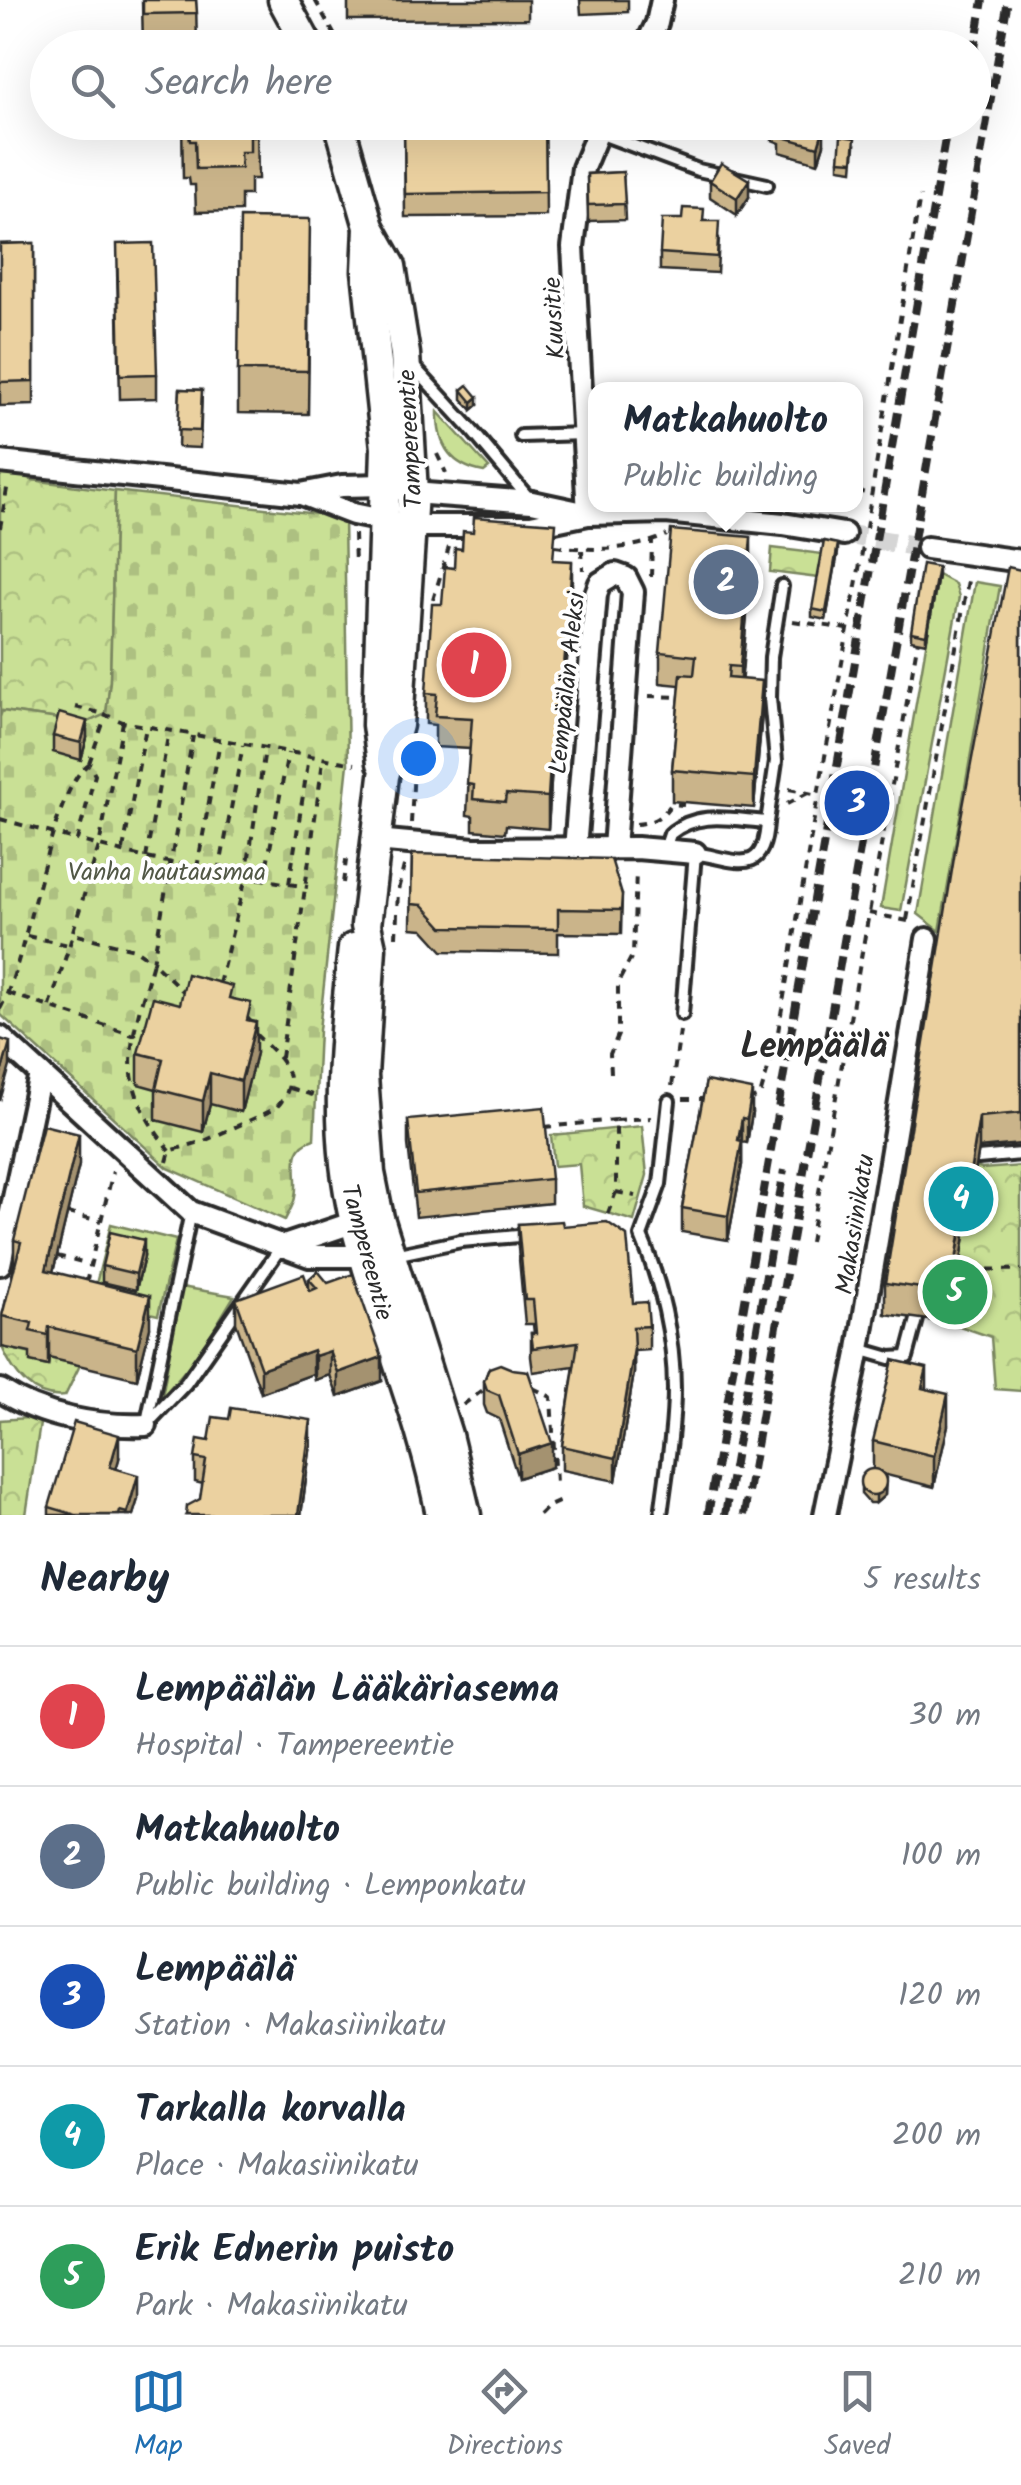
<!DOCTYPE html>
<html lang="en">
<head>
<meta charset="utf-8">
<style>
	:root { --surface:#fff; --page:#f6f6f7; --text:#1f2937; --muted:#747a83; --line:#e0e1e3; --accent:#1f6fb2 }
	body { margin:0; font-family:Kalam,sans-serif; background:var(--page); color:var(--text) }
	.you { position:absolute; left:418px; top:758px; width:35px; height:35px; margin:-25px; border:8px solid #fff; border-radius:50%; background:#1a73e8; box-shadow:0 0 0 15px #1a73e833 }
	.badge { display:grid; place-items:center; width:65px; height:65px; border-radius:50%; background:var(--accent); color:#fff; font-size:32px; font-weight:700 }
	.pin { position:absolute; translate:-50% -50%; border:5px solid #fff; box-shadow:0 2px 10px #0006 }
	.popup { position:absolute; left:588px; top:382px; width:275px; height:130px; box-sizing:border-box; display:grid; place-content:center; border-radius:20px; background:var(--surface); filter:drop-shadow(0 2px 8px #0005); font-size:32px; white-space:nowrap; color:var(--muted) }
	.popup b { font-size:38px; color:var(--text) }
	.popup::after { content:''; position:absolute; left:50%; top:100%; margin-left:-20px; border:20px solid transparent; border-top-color:var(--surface) }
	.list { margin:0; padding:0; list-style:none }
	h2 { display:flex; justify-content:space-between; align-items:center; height:130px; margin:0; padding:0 40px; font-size:42px }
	h2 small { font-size:32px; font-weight:400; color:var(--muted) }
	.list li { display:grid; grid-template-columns:65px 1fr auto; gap:30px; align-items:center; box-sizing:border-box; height:140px; padding:0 40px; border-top:2px solid var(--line) }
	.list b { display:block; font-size:38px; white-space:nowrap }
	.list p { margin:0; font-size:32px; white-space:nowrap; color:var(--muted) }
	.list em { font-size:32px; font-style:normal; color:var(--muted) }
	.icon { flex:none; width:55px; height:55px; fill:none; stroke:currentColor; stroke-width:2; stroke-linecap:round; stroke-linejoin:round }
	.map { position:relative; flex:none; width:1021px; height:1515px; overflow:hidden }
	.search { position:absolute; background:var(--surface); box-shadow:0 10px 40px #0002; left:30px; right:30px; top:30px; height:110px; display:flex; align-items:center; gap:25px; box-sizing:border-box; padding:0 35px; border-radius:55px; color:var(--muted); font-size:38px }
	.sheet { height:830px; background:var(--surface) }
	nav { display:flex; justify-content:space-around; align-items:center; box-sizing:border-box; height:140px; border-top:2px solid var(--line); background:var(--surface); font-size:28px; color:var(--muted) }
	nav a { display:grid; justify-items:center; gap:5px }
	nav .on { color:var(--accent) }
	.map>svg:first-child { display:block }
</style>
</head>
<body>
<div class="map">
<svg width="1021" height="1515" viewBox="0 0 1021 1515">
	<defs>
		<pattern id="forest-crowns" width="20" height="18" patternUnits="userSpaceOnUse" patternTransform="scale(2.5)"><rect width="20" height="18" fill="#c9e095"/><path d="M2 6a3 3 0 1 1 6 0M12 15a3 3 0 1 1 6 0" fill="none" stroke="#adc081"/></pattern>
		<pattern id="cemetery-stones" width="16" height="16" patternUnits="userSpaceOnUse" patternTransform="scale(2.5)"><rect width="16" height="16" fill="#c9e095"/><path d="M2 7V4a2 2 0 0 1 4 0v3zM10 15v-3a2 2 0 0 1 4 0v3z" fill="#adc081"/></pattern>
	</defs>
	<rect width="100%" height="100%" fill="#fff"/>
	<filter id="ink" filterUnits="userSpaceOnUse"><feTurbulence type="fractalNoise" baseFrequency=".01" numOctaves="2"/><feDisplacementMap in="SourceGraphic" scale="20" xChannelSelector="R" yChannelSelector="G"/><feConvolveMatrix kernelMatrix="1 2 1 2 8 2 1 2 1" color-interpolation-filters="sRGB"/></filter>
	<g filter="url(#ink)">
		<g fill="#c9e095" stroke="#7a8660" stroke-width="2.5">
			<path d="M438,412L489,468L484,472C451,466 437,445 438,412Z"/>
			<path d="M938,575L955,584L959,597L901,911L881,908Z"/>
			<path d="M975,582L1000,586L940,931L918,914Z"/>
			<path d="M111,1224L176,1240L158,1315L92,1300Z"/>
			<path d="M181,1287L234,1296L199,1354L162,1397Z"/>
		</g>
		<g fill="url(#forest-crowns)" stroke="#7a8660" stroke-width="2.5">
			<path d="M0,462L28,466L31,480L115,491L110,681L106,715L86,723L3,711L0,717Z"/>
			<path d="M772,548L823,554L819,578L770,572Z"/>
			<path d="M642,1126L647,1175L634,1221L583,1206L579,1164L554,1166L551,1135Z"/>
			<path d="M932,1155L982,1169L1021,1166V1391L995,1389L991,1337L951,1323L885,1314L892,1270Z"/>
			<path d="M2,1347L32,1354L31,1362L47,1366L49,1358L80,1365L65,1396C33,1400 13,1373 2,1347Z"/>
			<path d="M41,1417L26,1515H0V1420Z"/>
		</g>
		<path fill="url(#cemetery-stones)" stroke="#7a8660" stroke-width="2.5" d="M115,491L344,517L348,764L319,1030L314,1139C285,1148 300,1174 295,1197C294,1205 288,1213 285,1220L168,1168L0,1014V717L2,711L86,723L106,714L110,681Z"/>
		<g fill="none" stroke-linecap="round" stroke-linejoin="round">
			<path stroke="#d5d5d5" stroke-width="20" stroke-dasharray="20 10" stroke-linecap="butt" d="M844,534L927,548"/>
			<g stroke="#2b2b2b" stroke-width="18">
				<g id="lane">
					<path d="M127,125L131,122"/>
					<path d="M599,133L698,170L767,185"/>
					<path d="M414,367L469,427L531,501"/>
					<path d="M521,436L584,434"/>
					<path d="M767,822L776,761L770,698L771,657L782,586"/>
					<path d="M665,849L670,834C698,810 733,820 767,822C764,878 737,860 695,853L682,1014"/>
					<path d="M978,1158L1021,1154"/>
					<path d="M394,1255L461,1241L530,1235"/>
					<path d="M859,1349L890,1358L907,1357L919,1312"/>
					<path d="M147,1422L191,1212"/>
					<path d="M146,1425L186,1383L281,1247"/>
					<path d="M661,1515C666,1474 674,1431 674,1389C674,1338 661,1282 641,1236L660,1184L669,1101"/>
				</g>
			</g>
			<g stroke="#2b2b2b" stroke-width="28">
				<g id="street">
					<path d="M645,48L657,23L662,0"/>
					<path d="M0,462L301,494L342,486L385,485L413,493L532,502L588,514"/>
					<path d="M301,494L353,514L412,526H531L588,514L666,512L783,524L844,534"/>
					<path d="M588,514L573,247L583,168L602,122"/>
					<path d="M927,548L1021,561"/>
					<path d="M376,840L474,849L637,848L695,853"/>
					<path d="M575,849L596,594L600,583L615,574L626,578L633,592L614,848"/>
					<path d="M0,1037L191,1212L310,1256H377"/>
					<path d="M281,1247L364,1219"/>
					<path d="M0,1264L40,1074"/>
					<path d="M0,1390C42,1417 97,1427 146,1425"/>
					<path d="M825,1515L859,1349L927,939"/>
				</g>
			</g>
			<g stroke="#2b2b2b" stroke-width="35">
				<g id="secondary">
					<path d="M283,0L309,48"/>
					<path d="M339,122L369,227L391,266L405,354L413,493L398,725L384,776L366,925L371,948L363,1076L370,1173L379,1218L447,1435L466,1515"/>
					<path d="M369,228L367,271L386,448L377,725L382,763"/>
					<path d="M353,948C343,1040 333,1131 355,1222C379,1321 422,1414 441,1515"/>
				</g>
			</g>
			<g stroke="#2b2b2b" stroke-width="4" stroke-dasharray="8 8" stroke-linecap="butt">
				<path d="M315,0L342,48"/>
				<path d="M742,390V387"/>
				<path d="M437,454L446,473"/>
				<path d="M856,491L871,494"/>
				<path d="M0,528L8,483"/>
				<path d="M866,528L920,196"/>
				<path d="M354,534L355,565"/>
				<path d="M555,546C594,551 631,551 667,535"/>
				<path d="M582,550L583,570"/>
				<path d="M651,577L652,542"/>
				<path d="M433,600L449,547"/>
				<path d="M793,621L848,629"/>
				<path d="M649,696L680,697"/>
				<path d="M75,707L105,714"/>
				<path d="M89,763L106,715L123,722L355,764"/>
				<path d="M789,789L818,795L863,547"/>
				<path d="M787,804L808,793"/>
				<path d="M0,819L77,840"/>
				<path d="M411,823L414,768"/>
				<path d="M636,824C652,823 663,817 671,804L684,805"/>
				<path d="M123,850L146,727"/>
				<path d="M146,858L169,731"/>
				<path d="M197,868L220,741"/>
				<path d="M219,872L243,745"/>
				<path d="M264,880L288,753"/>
				<path d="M343,883L347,853"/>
				<path d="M289,884L308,887"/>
				<path d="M869,913L908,921"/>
				<path d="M907,920L969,575"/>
				<path d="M73,931L99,846L123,722"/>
				<path d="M27,936L69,945"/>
				<path d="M396,937L398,890L405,862"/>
				<path d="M219,984L246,877L265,749"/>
				<path d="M8,993L133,1035L149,1025"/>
				<path d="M50,1006L73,934L134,949L153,962L193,736"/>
				<path d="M0,1009C29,957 50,789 89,764L95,775L77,840L146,858L289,884L309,757"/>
				<path d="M281,1058L323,761"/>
				<path d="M611,1073L610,1054L618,1035V983L633,954L636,871"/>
				<path d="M672,1086L680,1031"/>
				<path d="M290,1088L319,1097"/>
				<path d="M683,1099H704"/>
				<path d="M748,1100L760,1096L777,1038L818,795"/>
				<path d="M616,1120L651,1118"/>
				<path d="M544,1127L616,1120V1192L603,1226"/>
				<path d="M170,1151C112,1078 130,1045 153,962L183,991"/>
				<path d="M167,1162L170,1151L204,1141L275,1109C307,1076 278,1056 253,1032"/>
				<path d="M616,1192L635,1196"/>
				<path d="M67,1213L101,1221"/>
				<path d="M810,1242L918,640"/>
				<path d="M57,1256L91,1264"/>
				<path d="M956,1269L1021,1270"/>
				<path d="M86,1283L113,1171"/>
				<path d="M533,1388L551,1397L556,1483"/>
				<path d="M463,1405L487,1387"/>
				<path d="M539,1515L547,1507L563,1500"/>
			</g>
			<use href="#lane" stroke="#fff" stroke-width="10"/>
			<use href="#street" stroke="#fff" stroke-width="20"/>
			<use href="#secondary" stroke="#fff" stroke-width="28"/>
			<g stroke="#2b2b2b" stroke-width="8" stroke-dasharray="15 8" stroke-linecap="butt">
				<path d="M974,54L983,0"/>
				<path d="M708,1515L948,122"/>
				<path d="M725,1515L784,1170"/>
				<path d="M744,1515L1008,0"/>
			</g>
		</g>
		<g fill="#cab48a" stroke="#2b2b2b" stroke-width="2.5">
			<path d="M142,0H196L197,48H143Z"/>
			<path d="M348,0H528V19L348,20Z"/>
			<path d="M580,0H628V12L581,14Z"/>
			<path d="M182,122H257L258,179H250V195H241V211L196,212L195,185H190L189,178H183Z"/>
			<path d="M404,122H545L546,216L405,217Z"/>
			<path d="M639,122H672L666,136Z"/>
			<path d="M772,122L824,144L818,163L780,152V143L772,140Z"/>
			<path d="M855,146L853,170L839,168V160Z"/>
			<path d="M623,172L625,220L588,221L587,174Z"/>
			<path d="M710,181L749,197L737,215L710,197Z"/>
			<path d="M704,221L719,238L717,273L660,270V253Z"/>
			<path d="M34,243V405L0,406V244Z"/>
			<path d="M310,262L308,414L238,413V370Z"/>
			<path d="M117,268L157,374V398L120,399Z"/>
			<path d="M180,389L202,390L200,448L178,447Z"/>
			<path d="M462,390L478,405L472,410L462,399Z"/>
			<path d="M838,552L826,620L812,617V609Z"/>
			<path d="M556,560L572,593L560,751H553L548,829L506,825L505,833L473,830V816L467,815L470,749L435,747V725L426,724V693L442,604L454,568Z"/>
			<path d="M751,568L741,679L762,712L754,808L672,801V770L680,685L660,683V652Z"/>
			<path d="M1021,570V1144L979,1148L951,1323L885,1314V1283Z"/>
			<path d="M938,575L926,643L911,640V632Z"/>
			<path d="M53,736L87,738L81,760L53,752Z"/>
			<path d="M412,854L622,895L621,934L558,933V953L443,951L423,929L411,928Z"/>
			<path d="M232,999L251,1021L256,1053L241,1112L210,1104L203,1132L156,1120V1089L138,1084V1053L180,1004Z"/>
			<path d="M706,1081L752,1113L747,1143L742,1142V1165L728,1240L682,1232V1208Z"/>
			<path d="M408,1120L551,1179V1203L416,1217L408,1144Z"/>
			<path d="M79,1165L53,1272L150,1327L137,1379L49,1358L48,1366L30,1362V1353L2,1347V1316L14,1267V1240Z"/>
			<path d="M518,1224L563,1226L633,1303L649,1326V1350L634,1351V1373L616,1481L562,1470V1446L574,1366L533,1372L531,1357V1333H534L533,1324H525L518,1248Z"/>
			<path d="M144,1257L136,1290L102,1282V1266Z"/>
			<path d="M318,1271L382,1381L338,1397L330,1375L315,1380L313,1374L261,1393L236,1323V1299L309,1289V1279Z"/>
			<path d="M489,1368L552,1467L518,1478L499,1419L487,1413L484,1405V1381Z"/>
			<path d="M927,1389L948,1425L934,1487L883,1474L886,1478L885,1495L876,1503H869L861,1494V1477L873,1470V1441Z"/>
			<path d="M209,1441L311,1444L301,1515H186L200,1499L203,1484L195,1482V1458Z"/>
			<path d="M119,1459L116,1469L138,1499L133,1515H49V1507Z"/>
		</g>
		<g fill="#a49270" stroke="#2b2b2b" stroke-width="2.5">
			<path d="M666,122H672L666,136Z"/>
			<path d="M824,127V144L818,163V147Z"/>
			<path d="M749,180V197L737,215V198Z"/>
			<path d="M478,397V405L472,410V402Z"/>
			<path d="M751,537V568L740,698V667Z"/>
			<path d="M838,544V552L826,620V612Z"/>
			<path d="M572,561V593L560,751V720Z"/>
			<path d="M938,567V575L926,643V635Z"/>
			<path d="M762,681V712L754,808V777Z"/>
			<path d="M553,720V751L548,829V797Z"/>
			<path d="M87,721V738L81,760V743Z"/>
			<path d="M256,1022V1053L241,1112V1081Z"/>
			<path d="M10,1042V1066L0,1101V1077Z"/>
			<path d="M210,1073V1104L203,1132V1101Z"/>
			<path d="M752,1090V1113L747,1143V1119Z"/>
			<path d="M979,1117V1148L951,1323V1292Z"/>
			<path d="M742,1118V1165L728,1240V1216Z"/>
			<path d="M79,1134V1165L46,1301V1270Z"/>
			<path d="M144,1240V1257L136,1290V1274Z"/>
			<path d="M150,1296V1327L137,1379V1348Z"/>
			<path d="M49,1327V1358L48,1366V1335Z"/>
			<path d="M634,1349V1373L616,1481V1458Z"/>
			<path d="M313,1350V1374L261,1393V1369Z"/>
			<path d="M330,1351V1375L315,1380V1356Z"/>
			<path d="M382,1357V1381L338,1397V1373Z"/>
			<path d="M927,1368V1399L922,1388Z"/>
			<path d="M948,1394V1425L934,1487V1456Z"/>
			<path d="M311,1420V1444L301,1515H298Z"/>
			<path d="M119,1435V1459L110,1491V1467Z"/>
			<path d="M552,1443V1467L518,1478V1454Z"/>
			<path d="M138,1475V1499L133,1515H127Z"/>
			<path d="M885,1487V1495L876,1503V1495Z"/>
		</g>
		<g fill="#ebd1a0" stroke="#2b2b2b" stroke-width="2.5">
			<path d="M143,0H196L197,13L143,14Z"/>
			<path d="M183,122H257L258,136H250V152H240L241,168L196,169L195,141H190L189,135H183Z"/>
			<path d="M404,122H545L546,192L405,194Z"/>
			<path d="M772,122H808L824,127L818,147L780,136L783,128L772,124Z"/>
			<path d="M841,136L855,138L853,161L839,160Z"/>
			<path d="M721,163L749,180L737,198L710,181Z"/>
			<path d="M623,172L625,204L588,205L587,174Z"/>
			<path d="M683,208L704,209L703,221H719L717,257L660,253L662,219H682Z"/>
			<path d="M240,218L310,219L308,371L238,370Z"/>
			<path d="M34,243V381L0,382V244Z"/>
			<path d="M153,243L157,374L120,375L117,244Z"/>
			<path d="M468,385L478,397L472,402L462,390Z"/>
			<path d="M180,389L202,390L200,431L178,430Z"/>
			<path d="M474,517L556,523L553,560L572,561L560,720H553L548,797L506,794L505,802L473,799L474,785L467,784L472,718L435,716L437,694L426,693L432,604H442L445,567L454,568L455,548L462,549L463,531L473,532Z"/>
			<path d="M671,530L751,537L740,667L729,666L728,678L762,681L754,777L672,770L681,674L694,675L696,656L660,652Z"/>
			<path d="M824,541L838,544L826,612L812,609Z"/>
			<path d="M922,564L938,567L926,635L911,632Z"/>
			<path d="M1008,567L1021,570V1113L979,1117L951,1292L885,1283L958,833Z"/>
			<path d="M59,713L87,721L81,743L53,736Z"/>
			<path d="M412,854L611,859L622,895L621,910L558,909V929L443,927L423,905L411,904Z"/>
			<path d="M187,974L232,986L229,998L251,1003L247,1020L256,1022L241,1081L210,1073L203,1101L156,1089L163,1059L138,1053L153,997L180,1004Z"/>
			<path d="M0,1039L10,1042L0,1077Z"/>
			<path d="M706,1081L752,1090L747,1119L742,1118L738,1140L742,1141L728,1216L682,1208Z"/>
			<path d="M544,1107L551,1179L416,1193L408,1120Z"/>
			<path d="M43,1125L79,1134L46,1270L150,1296L137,1348L49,1327L48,1335L30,1331L32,1323L2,1316L21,1242L14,1240Z"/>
			<path d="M562,1221L563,1226L607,1222L627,1236L633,1303L647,1302L649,1326L633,1327L634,1349L616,1458L562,1446L578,1342L533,1348L531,1333H536L533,1300H525L518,1224Z"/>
			<path d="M110,1232L144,1240L136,1274L102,1266Z"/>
			<path d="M318,1271L328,1283L353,1274L382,1357L338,1373L330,1351L315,1356L313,1350L261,1369L236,1299L304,1274L310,1291L317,1288L309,1279Z"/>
			<path d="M893,1360L927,1368L922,1388L948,1394L934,1456L873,1441Z"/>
			<path d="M500,1364L512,1369L528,1371L552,1443L518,1454L499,1395L487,1390L484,1381L489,1368Z"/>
			<path d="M231,1408L311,1420L298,1515H186L187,1506L200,1499L206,1460L195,1458L198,1439L209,1441L213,1417L229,1419Z"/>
			<path d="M74,1422L119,1435L110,1467L138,1475L127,1513L120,1511L119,1515H76L49,1507Z"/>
			<circle cx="873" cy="1482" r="13"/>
		</g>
	</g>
	<g text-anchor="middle" stroke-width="8" stroke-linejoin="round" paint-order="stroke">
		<g font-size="25" fill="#2b2b2b" stroke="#fff">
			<text transform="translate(553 318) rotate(-93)" y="9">Kuusitie</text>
			<text transform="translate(409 439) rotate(-93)" y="9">Tampereentie</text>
			<text transform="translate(566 683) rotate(-84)" y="9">Lempäälän Aleksi</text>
			<text transform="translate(854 1224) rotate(-81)" y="9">Makasiinikatu</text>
			<text transform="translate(368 1252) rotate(75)" y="9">Tampereentie</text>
		</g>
		<g font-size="25" fill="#525846" stroke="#fff">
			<text x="167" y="880">Vanha hautausmaa</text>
		</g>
		<g font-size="35" font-weight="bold" fill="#2b2b2b" stroke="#fff">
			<text x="814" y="1057">Lempäälä</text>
		</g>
	</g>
</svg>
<div class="you"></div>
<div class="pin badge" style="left:474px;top:665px;background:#e0444e">1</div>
<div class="pin badge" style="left:726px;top:582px;background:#5c6f8a">2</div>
<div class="popup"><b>Matkahuolto</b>Public building</div>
<div class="pin badge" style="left:857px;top:803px;background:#1a4fb4">3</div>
<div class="pin badge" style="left:961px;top:1199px;background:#0f9aa8">4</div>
<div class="pin badge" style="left:955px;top:1292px;background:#2e9e5b">5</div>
<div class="search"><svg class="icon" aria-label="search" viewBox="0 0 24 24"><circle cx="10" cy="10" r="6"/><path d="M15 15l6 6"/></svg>Search here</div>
</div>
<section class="sheet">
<h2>Nearby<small>5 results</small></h2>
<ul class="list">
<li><span class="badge" style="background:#e0444e">1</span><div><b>Lempäälän Lääkäriasema</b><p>Hospital · Tampereentie</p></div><em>30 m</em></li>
<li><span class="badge" style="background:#5c6f8a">2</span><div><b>Matkahuolto</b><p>Public building · Lemponkatu</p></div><em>100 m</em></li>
<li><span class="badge" style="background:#1a4fb4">3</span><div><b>Lempäälä</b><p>Station · Makasiinikatu</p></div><em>120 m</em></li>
<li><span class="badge" style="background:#0f9aa8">4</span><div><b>Tarkalla korvalla</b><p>Place · Makasiinikatu</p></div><em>200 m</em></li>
<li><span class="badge" style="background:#2e9e5b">5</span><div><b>Erik Ednerin puisto</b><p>Park · Makasiinikatu</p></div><em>210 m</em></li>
</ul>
</section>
<nav>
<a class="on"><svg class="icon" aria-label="map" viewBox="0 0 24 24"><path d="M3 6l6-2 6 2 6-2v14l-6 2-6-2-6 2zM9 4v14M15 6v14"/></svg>Map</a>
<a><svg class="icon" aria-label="directions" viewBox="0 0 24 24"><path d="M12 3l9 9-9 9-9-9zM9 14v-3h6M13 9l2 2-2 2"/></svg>Directions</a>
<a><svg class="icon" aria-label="saved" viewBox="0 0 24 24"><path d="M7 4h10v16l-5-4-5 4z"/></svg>Saved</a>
</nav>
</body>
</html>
